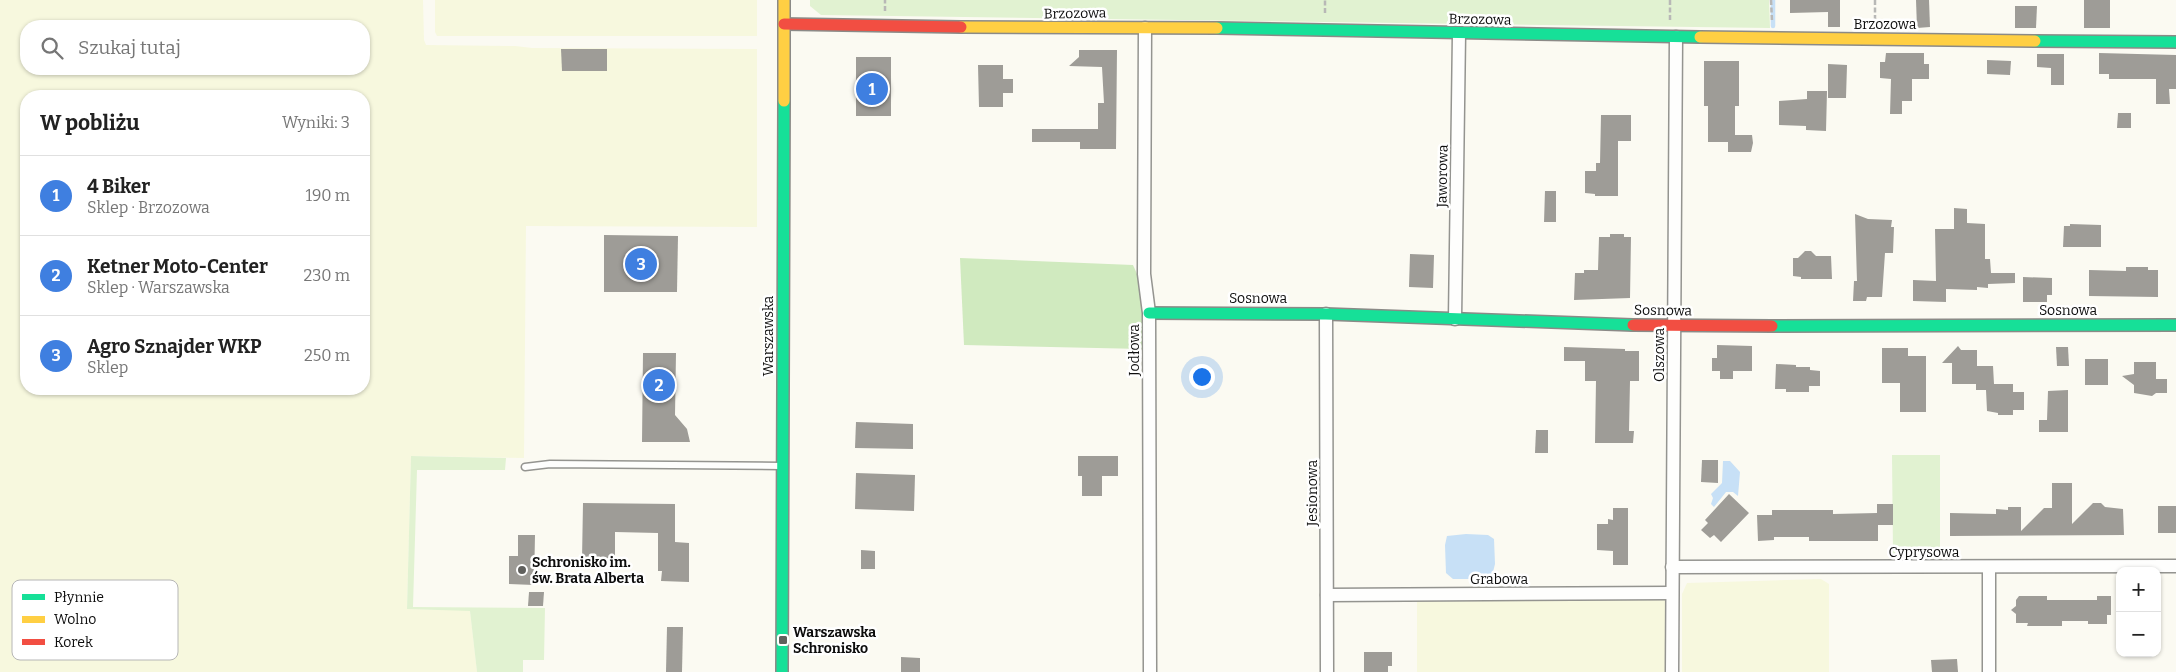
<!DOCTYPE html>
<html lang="pl">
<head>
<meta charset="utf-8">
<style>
	:root { --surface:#fff; --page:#f6f6f6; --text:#222; --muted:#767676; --line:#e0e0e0; --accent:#60605d }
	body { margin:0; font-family:Bitter,serif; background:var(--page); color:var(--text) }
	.controls { position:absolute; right:15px; bottom:15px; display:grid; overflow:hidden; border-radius:10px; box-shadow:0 1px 4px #0004 }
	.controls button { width:45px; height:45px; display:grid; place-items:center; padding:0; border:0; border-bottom:1px solid var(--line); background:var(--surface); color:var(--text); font:25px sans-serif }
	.you { position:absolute; left:1201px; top:376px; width:18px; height:18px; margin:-12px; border:4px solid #fff; border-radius:50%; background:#1a73e8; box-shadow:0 0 0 8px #1a73e833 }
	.badge { display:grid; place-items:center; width:32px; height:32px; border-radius:50%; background:var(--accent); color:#fff; font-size:16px; font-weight:700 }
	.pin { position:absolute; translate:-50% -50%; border:2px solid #fff; box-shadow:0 1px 5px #0006 }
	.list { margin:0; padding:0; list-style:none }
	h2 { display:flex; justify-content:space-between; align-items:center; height:65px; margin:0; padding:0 20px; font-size:21px }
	h2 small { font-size:16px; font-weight:400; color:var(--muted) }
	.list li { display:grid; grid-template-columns:32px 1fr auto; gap:15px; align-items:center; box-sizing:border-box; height:80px; padding:0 20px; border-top:1px solid var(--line) }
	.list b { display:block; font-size:19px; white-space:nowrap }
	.list p { margin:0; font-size:16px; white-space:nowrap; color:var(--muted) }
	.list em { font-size:16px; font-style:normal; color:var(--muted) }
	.icon { flex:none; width:28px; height:28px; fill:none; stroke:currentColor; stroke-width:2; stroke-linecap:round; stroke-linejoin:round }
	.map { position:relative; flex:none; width:2176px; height:672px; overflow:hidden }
	.search { position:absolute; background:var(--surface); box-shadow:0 1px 4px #0004; left:20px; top:20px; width:350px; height:55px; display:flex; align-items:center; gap:12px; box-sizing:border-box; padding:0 18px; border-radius:20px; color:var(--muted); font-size:19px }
	.panel { position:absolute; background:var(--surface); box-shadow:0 1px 4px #0004; left:20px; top:90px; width:350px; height:305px; border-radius:20px }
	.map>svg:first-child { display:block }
</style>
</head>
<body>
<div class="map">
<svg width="2176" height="672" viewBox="0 0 2176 672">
	<rect width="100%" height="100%" fill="#fbfaf2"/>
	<g fill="#f7f8de" fill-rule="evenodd">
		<path d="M0,0H423L424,40L426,45L515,46L532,48L757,49V227L526,226L524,458L411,456L407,609L470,610L477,672H0ZM26,26H364V69H26ZM26,96H364V389H26Z"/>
		<path d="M435,0H757V36H437L435,32Z"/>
		<path d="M1821,579L1829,584V672H1682V594L1687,583Z"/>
		<path d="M1670,599L1671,672H1417V601Z"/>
	</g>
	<g fill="#e1f2d1">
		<path d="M810,0H1769L1770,28L821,15L810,6Z"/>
		<path d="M1892,455H1940V554H1893Z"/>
		<path d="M411,456L506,458L505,470H417L413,607L545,608L544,660H523V672H477L470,611L407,609Z"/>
	</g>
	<path fill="#d0eabf" d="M960,258L1133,265L1146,294L1143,349L964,345Z"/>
	<g fill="#c7e0f6">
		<path d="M1723,461H1730L1740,472L1738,496L1733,492H1726L1714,507L1711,504L1713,498L1711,494L1722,483Z"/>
		<path d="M1466,534L1488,535L1494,539L1495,564L1492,576L1487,579H1453L1446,573L1445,545L1447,536Z"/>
	</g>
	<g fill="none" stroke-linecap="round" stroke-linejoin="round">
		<path stroke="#c7e0f6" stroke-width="4.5" d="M1773,0V26"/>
	</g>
	<g fill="#9e9c97">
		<path d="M1790,0H1840V27H1828V12L1790,13Z"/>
		<path d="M1916,0H1929L1930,27L1917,28Z"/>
		<rect x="2084" y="0" width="26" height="28"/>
		<path d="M2015,6H2037L2036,28H2015Z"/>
		<path d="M561,49H607V71H562Z"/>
		<path d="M1079,50H1117L1116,149H1080V142H1032V129H1098V103H1104L1102,67L1069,66L1079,57Z"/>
		<path d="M1886,53H1924V64H1929V79H1912V101H1902V114H1890L1891,79L1880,78V62H1885Z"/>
		<path d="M2099,53L2176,55V89H2169L2170,104H2156V79H2109V74H2099Z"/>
		<path d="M2037,54H2064V85H2051V68L2037,67Z"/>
		<rect x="856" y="57" width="35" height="59"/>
		<path d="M1987,60L2011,61L2010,75L1987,74Z"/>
		<path d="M1704,61H1739V106H1735V135H1752L1753,143L1751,152H1728V142H1708V106H1704Z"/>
		<path d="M1828,64L1847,65L1846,98H1828Z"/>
		<path d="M978,65H1003V79H1013V93H1003V107H979Z"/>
		<path d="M1807,91H1827L1826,131L1806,130V126L1779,125V101L1807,99Z"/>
		<path d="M2118,113H2131V128H2117Z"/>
		<path d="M1601,115H1631V141H1618V196H1595V194L1585,193V171H1596V163H1600Z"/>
		<path d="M1545,191H1556V222H1544Z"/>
		<path d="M1954,208L1967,209V223L1985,224V259H1990L1991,273H2015V283L1988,284V288L1977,287V290L1946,289V302L1913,301V280L1936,281L1935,229H1954Z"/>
		<path d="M1855,214L1868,219L1892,220L1891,227H1894L1893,253H1885L1882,297H1867L1866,301H1853L1854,281H1857Z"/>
		<path d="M2070,224L2101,225V247H2063L2064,226H2070Z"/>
		<path d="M1610,234H1624V237H1631L1630,298L1574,300L1575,273H1584V270H1598L1599,237H1610Z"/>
		<path d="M604,235L678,236L677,292H604Z"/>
		<path d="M1805,251H1811L1816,256H1831L1832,279H1801V277L1793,276V258H1798Z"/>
		<path d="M1410,254L1434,255L1433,288L1409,287Z"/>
		<path d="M2126,267H2148V270H2158V297L2089,296V270L2126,271Z"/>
		<path d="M2023,277L2052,278V295H2047V302H2023Z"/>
		<path d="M1717,345L1752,346V371H1733V379H1720V371H1712V358H1717Z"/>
		<path d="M1958,346L1961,350H1977V366H1993L1994,384H2013V392H2024V410H2013V415H1998V413L1987,411L1986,390H1976V384H1952V363H1942Z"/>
		<path d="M1564,347L1625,349V351H1639V381H1630L1629,431H1634L1633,443H1595L1596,381H1585V361H1564Z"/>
		<path d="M2056,347H2068L2069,366H2057Z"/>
		<path d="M1882,348H1908V356H1926V412H1900V383H1882Z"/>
		<path d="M643,353H676L675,415L687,429L690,442H642Z"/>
		<rect x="2085" y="359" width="23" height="26"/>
		<path d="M2134,362H2156V379H2167V393H2156L2152,396L2134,393V385L2122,376L2134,374Z"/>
		<path d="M1776,364L1796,365V367H1810V370L1820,371V386H1809V392H1786V389H1775Z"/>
		<path d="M2068,390V432H2039V420H2047L2048,391Z"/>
		<path d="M856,422L913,424V449L855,448Z"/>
		<path d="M1536,430H1548V453H1535Z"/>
		<path d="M1078,456H1118V476H1102V496H1082V476H1078Z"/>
		<path d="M1702,460H1718V483L1701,482Z"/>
		<path d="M856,473L915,475L914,511L855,509Z"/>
		<path d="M2052,483H2072V524L2093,503H2101L2105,507L2123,509L2124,535L1950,536V513L1996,514V509L2008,510V507H2021V531L2044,508H2052Z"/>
		<path d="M1729,494L1749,513L1721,542L1714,535L1710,538L1701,530L1708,523L1705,520Z"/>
		<path d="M583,503L675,504V542L689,543V582L661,581L662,571H658V533L615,532V560H582Z"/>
		<path d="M1877,504H1893V525H1878V541H1809V537H1774V540L1758,541L1757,515H1772V510H1833V514L1877,513Z"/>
		<rect x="2158" y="506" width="18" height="27"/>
		<path d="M1613,508H1628V565H1613V551L1597,550V524H1608V519L1613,520Z"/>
		<path d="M518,535H535L534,585L509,584V556H518Z"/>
		<path d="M861,550L875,551V569H861Z"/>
		<path d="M529,592H544L543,606H528Z"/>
		<path d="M2019,596H2047V600H2097V596H2111V615H2107V624H2088V621H2062V626H2027L2028,623H2016V614L2011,610L2016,606V600Z"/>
		<path d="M667,627H683L682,672H666Z"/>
		<path d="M1364,652H1392V666H1388V672H1364Z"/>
		<path d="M901,657L920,658V672H901Z"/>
		<path d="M1957,659L1958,672H1932L1931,660Z"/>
	</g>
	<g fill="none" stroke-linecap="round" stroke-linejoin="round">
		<g stroke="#949490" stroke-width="9">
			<path id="lane" d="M525,467L550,464L782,466"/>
		</g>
		<g stroke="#949490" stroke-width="15">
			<g id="street">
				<path d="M1145,28L1144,274L1149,313L1150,672"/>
				<path d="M1326,314L1327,672"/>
				<path d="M1455,319L1459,34"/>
				<path d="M1672,567L2176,566"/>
				<path d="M1327,595L1672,593"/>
				<path d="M1672,672L1676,37"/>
				<path d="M1989,672V567"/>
			</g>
		</g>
		<g stroke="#8b8a87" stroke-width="14">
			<g id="fast">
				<path d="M1217,28L1700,37"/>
				<path d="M2035,41L2176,42"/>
				<path d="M1149,313L1326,314L1633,325"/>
				<path d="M1772,326L2176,325"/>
				<path d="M782,672L784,101"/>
			</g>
		</g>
		<g stroke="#8b8a87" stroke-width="14">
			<g id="slow">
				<path d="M961,27L1217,28"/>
				<path d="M1700,37L2035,41"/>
				<path d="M784,101V0"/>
			</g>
		</g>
		<g stroke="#8b8a87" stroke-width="14">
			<g id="jam">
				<path d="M784,24L961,27"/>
				<path d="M1633,325L1772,326"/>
			</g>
		</g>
		<g stroke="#b8b8b6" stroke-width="2.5" stroke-dasharray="5 2.5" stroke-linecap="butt">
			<path d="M1670,0V21"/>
			<path d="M1771,0L1772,21"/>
			<path d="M1875,0V23"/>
			<path d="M885,11V0"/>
			<path d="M1325,13V0"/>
		</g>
		<use href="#lane" stroke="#fefefd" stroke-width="6"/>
		<use href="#street" stroke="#fefefd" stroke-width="12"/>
		<use href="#fast" stroke="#16e098" stroke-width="11"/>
		<use href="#slow" stroke="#ffcf43" stroke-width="11"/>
		<use href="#jam" stroke="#f24e42" stroke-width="11"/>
	</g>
	<g fill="#60605d" stroke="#fff" stroke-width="2">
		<circle cx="522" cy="570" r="5"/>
		<rect x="778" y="635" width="10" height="10" rx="2.5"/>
	</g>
	<g text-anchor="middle" stroke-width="5" stroke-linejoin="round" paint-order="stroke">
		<g font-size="14" fill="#0d0d0d" stroke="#fff">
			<text transform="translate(1075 13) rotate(-1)" y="5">Brzozowa</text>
			<text transform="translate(1480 19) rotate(1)" y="5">Brzozowa</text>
			<text x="1885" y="29">Brzozowa</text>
			<text transform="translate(1442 176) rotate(-89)" y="5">Jaworowa</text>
			<text x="1258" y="303">Sosnowa</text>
			<text transform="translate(1663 310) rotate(1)" y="5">Sosnowa</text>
			<text x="2068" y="315">Sosnowa</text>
			<text transform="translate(768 336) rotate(-90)" y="5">Warszawska</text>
			<text transform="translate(1134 350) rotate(-90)" y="5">Jodłowa</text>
			<text transform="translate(1659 355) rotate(-90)" y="5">Olszowa</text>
			<text transform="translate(1312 493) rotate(-90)" y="5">Jesionowa</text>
			<text x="1924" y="557">Cyprysowa</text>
			<text x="1499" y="584">Grabowa</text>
		</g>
		<g font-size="14" font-weight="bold" fill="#0d0d0d" stroke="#fff" text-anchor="start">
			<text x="532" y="567">Schronisko im.<tspan x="532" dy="16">św. Brata Alberta</tspan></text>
			<text x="793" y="637">Warszawska<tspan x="793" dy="16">Schronisko</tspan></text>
		</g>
	</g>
	<rect x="12" y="580" width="166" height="80" rx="8" fill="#fff" stroke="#b6b6b6" stroke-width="1"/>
	<rect x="22" y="594" width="23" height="6" fill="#16e098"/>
	<rect x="22" y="616" width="23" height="7" fill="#ffcf43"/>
	<rect x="22" y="639" width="23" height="6" fill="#f24e42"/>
	<g font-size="14" fill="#0d0d0d">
		<text x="54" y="602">Płynnie</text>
		<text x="54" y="624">Wolno</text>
		<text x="54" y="647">Korek</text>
	</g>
</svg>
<div class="controls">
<button>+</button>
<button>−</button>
</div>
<div class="you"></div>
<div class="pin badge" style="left:872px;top:89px;background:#3f7fe0">1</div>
<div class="pin badge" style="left:659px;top:385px;background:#3f7fe0">2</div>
<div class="pin badge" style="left:641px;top:264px;background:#3f7fe0">3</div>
<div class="search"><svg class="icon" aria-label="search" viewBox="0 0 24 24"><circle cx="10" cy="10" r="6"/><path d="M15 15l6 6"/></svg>Szukaj tutaj</div>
<section class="panel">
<h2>W pobliżu<small>Wyniki: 3</small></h2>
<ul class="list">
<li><span class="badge" style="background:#3f7fe0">1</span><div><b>4 Biker</b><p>Sklep · Brzozowa</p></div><em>190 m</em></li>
<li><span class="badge" style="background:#3f7fe0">2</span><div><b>Ketner Moto-Center</b><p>Sklep · Warszawska</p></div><em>230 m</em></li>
<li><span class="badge" style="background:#3f7fe0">3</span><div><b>Agro Sznajder WKP</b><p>Sklep</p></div><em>250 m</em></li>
</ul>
</section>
</div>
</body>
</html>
